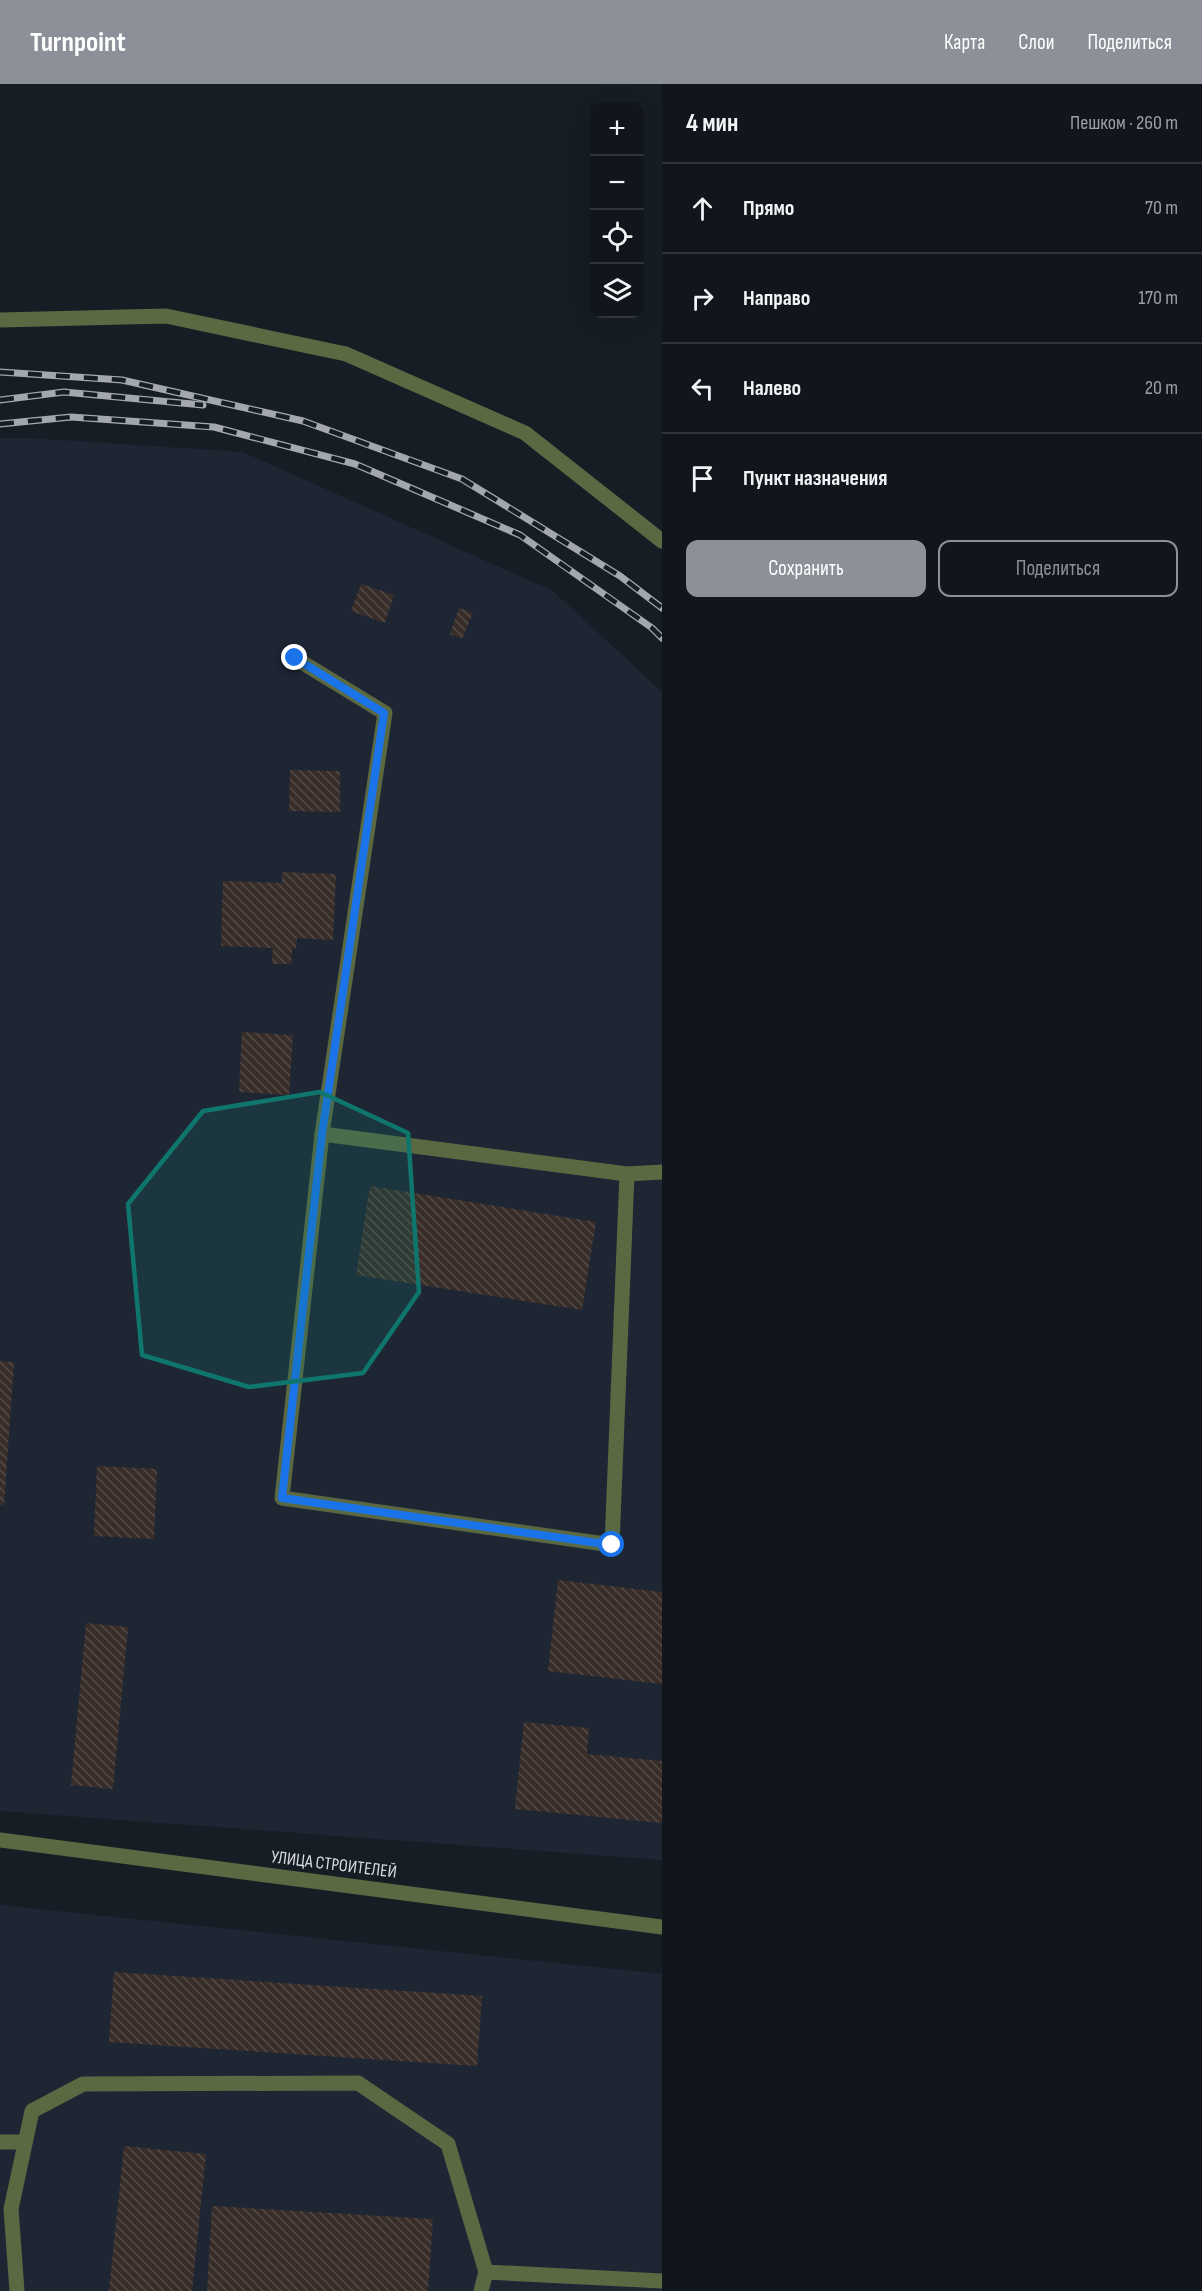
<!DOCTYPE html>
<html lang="ru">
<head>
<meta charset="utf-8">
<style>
	:root { --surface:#11161c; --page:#1e2329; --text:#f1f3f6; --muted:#9c9fa3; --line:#30353b; --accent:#8c9099 }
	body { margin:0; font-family:"Sofia Sans Condensed",sans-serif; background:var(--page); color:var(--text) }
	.controls { position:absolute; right:18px; top:18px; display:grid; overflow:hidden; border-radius:12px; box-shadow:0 6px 24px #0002 }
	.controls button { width:54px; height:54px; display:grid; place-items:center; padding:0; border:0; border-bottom:2px solid var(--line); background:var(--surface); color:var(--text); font:30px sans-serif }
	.stop { position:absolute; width:18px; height:18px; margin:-14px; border:4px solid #1a73e8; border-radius:50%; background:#fff }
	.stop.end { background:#1a73e8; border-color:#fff; box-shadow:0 2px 6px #0008 }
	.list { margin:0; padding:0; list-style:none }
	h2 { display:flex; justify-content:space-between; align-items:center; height:78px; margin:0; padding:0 24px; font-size:26px }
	h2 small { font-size:20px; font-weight:400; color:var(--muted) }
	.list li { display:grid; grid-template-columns:39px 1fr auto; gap:18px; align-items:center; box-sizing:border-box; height:90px; padding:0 24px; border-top:2px solid var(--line) }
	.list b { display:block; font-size:22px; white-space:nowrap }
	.list em { font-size:20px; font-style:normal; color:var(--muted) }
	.actions { display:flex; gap:12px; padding:18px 24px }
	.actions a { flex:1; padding:14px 0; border:2px solid var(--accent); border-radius:12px; text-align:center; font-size:21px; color:var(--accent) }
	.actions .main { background:var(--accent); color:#fff }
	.icon { flex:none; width:33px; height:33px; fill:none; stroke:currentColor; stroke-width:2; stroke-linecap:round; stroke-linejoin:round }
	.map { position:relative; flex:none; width:662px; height:2207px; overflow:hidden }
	header { display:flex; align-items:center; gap:36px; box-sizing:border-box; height:84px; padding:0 30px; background:var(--accent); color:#fff }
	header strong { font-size:28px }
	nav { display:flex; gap:33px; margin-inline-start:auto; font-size:21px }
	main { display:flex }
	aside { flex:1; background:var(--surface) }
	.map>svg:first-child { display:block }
</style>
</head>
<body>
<header>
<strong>Turnpoint</strong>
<nav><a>Карта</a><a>Слои</a><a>Поделиться</a></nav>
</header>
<main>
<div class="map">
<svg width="662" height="2207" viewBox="0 0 662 2207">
	<defs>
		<pattern id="building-back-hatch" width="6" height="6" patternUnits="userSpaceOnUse" patternTransform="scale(1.5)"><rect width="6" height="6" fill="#382d28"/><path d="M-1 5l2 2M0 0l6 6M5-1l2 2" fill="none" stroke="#544b47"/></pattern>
	</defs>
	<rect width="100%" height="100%" fill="#171d25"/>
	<g fill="#1e2634">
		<path d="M0,354H30L243,368L553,507L662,608V1776L0,1727Z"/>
		<path d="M0,1821L662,1890V2207H0Z"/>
	</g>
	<g fill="url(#building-back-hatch)">
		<path d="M361,500L394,511L385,539L351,527Z"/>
		<path d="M459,524L473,529L462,555L450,550Z"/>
		<path d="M290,686L340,687V728L289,727Z"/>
		<path d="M282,788L336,790L333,856L297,854L296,865H292L291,880H272L273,864L221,862L223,797L282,799Z"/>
		<path d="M242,948L293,951L289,1011L239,1008Z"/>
		<path d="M370,1102L596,1138L582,1226L356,1191Z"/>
		<path d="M0,1277L14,1278L4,1421H0Z"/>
		<path d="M97,1382L157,1385L154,1455L94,1452Z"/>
		<path d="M558,1496L662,1508V1600L548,1587Z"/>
		<path d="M86,1539L128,1543L113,1705L71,1701Z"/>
		<path d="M524,1638L589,1644L587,1670L662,1677V1739L515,1725Z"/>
		<path d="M114,1888L482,1912L477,1982L109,1958Z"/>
		<path d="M124,2062L206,2070L192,2207H109Z"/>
		<path d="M212,2122L433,2135L428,2207H207Z"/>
	</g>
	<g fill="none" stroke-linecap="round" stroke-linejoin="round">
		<g stroke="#5b6942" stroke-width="15">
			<path d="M0,236L166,232L346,270L525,349L662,457"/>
			<path d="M295,574L385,629L322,1050L282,1414L612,1461L627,1090"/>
			<path d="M322,1050L627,1090L662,1088"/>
			<path d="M0,1756L662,1843"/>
			<path d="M0,2058H25"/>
			<path d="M17,2207L11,2125L32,2027L83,2000L358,1999L448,2060L486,2188L662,2197"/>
			<path d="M481,2207L486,2188"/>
		</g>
		<g stroke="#a3a8ae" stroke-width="7">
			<g id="rail">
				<path d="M0,288L122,296L303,337L462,395L620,492L662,524"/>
				<path d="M0,316L64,308L203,321"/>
				<path d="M0,340L71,333L214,343L355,380L520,451L652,544L662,554"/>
			</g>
		</g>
		<use href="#rail" stroke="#171d25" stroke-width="4.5" stroke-dasharray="14" stroke-linecap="butt"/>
	</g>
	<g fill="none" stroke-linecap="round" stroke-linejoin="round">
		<path stroke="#1a73e8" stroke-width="8" d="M295,574L384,629L322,1050L282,1414L612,1461"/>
	</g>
	<path fill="#0f766e" fill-opacity="0.2" stroke="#0f766e" stroke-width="4.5" stroke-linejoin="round" d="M320,1008L408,1049L419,1208L363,1289L249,1303L142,1271L128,1120L203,1027Z"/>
	<g text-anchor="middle" stroke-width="4.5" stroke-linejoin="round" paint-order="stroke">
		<g font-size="18" fill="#dadee4" stroke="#171d25">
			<text transform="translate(334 1780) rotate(7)" y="6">УЛИЦА СТРОИТЕЛЕЙ</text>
		</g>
	</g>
</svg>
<div class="controls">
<button>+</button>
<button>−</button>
<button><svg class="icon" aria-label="locate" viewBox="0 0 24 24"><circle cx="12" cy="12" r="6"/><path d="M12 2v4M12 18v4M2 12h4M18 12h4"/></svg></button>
<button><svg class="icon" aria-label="layers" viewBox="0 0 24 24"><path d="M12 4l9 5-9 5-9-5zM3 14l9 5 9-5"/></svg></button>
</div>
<div class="stop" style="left:612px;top:1461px"></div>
<div class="stop end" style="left:295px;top:574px"></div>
</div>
<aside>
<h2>4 мин<small>Пешком · 260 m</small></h2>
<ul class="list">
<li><svg class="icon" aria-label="ahead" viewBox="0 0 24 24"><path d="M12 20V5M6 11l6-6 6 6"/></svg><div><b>Прямо</b></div><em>70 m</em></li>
<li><svg class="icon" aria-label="right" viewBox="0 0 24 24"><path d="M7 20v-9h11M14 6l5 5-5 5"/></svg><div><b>Направо</b></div><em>170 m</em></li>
<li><svg class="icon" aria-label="left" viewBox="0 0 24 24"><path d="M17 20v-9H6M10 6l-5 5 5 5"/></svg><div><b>Налево</b></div><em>20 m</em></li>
<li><svg class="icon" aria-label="arrive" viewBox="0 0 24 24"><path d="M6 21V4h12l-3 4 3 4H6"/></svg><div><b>Пункт назначения</b></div></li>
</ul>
<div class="actions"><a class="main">Сохранить</a><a>Поделиться</a></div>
</aside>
</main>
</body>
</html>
